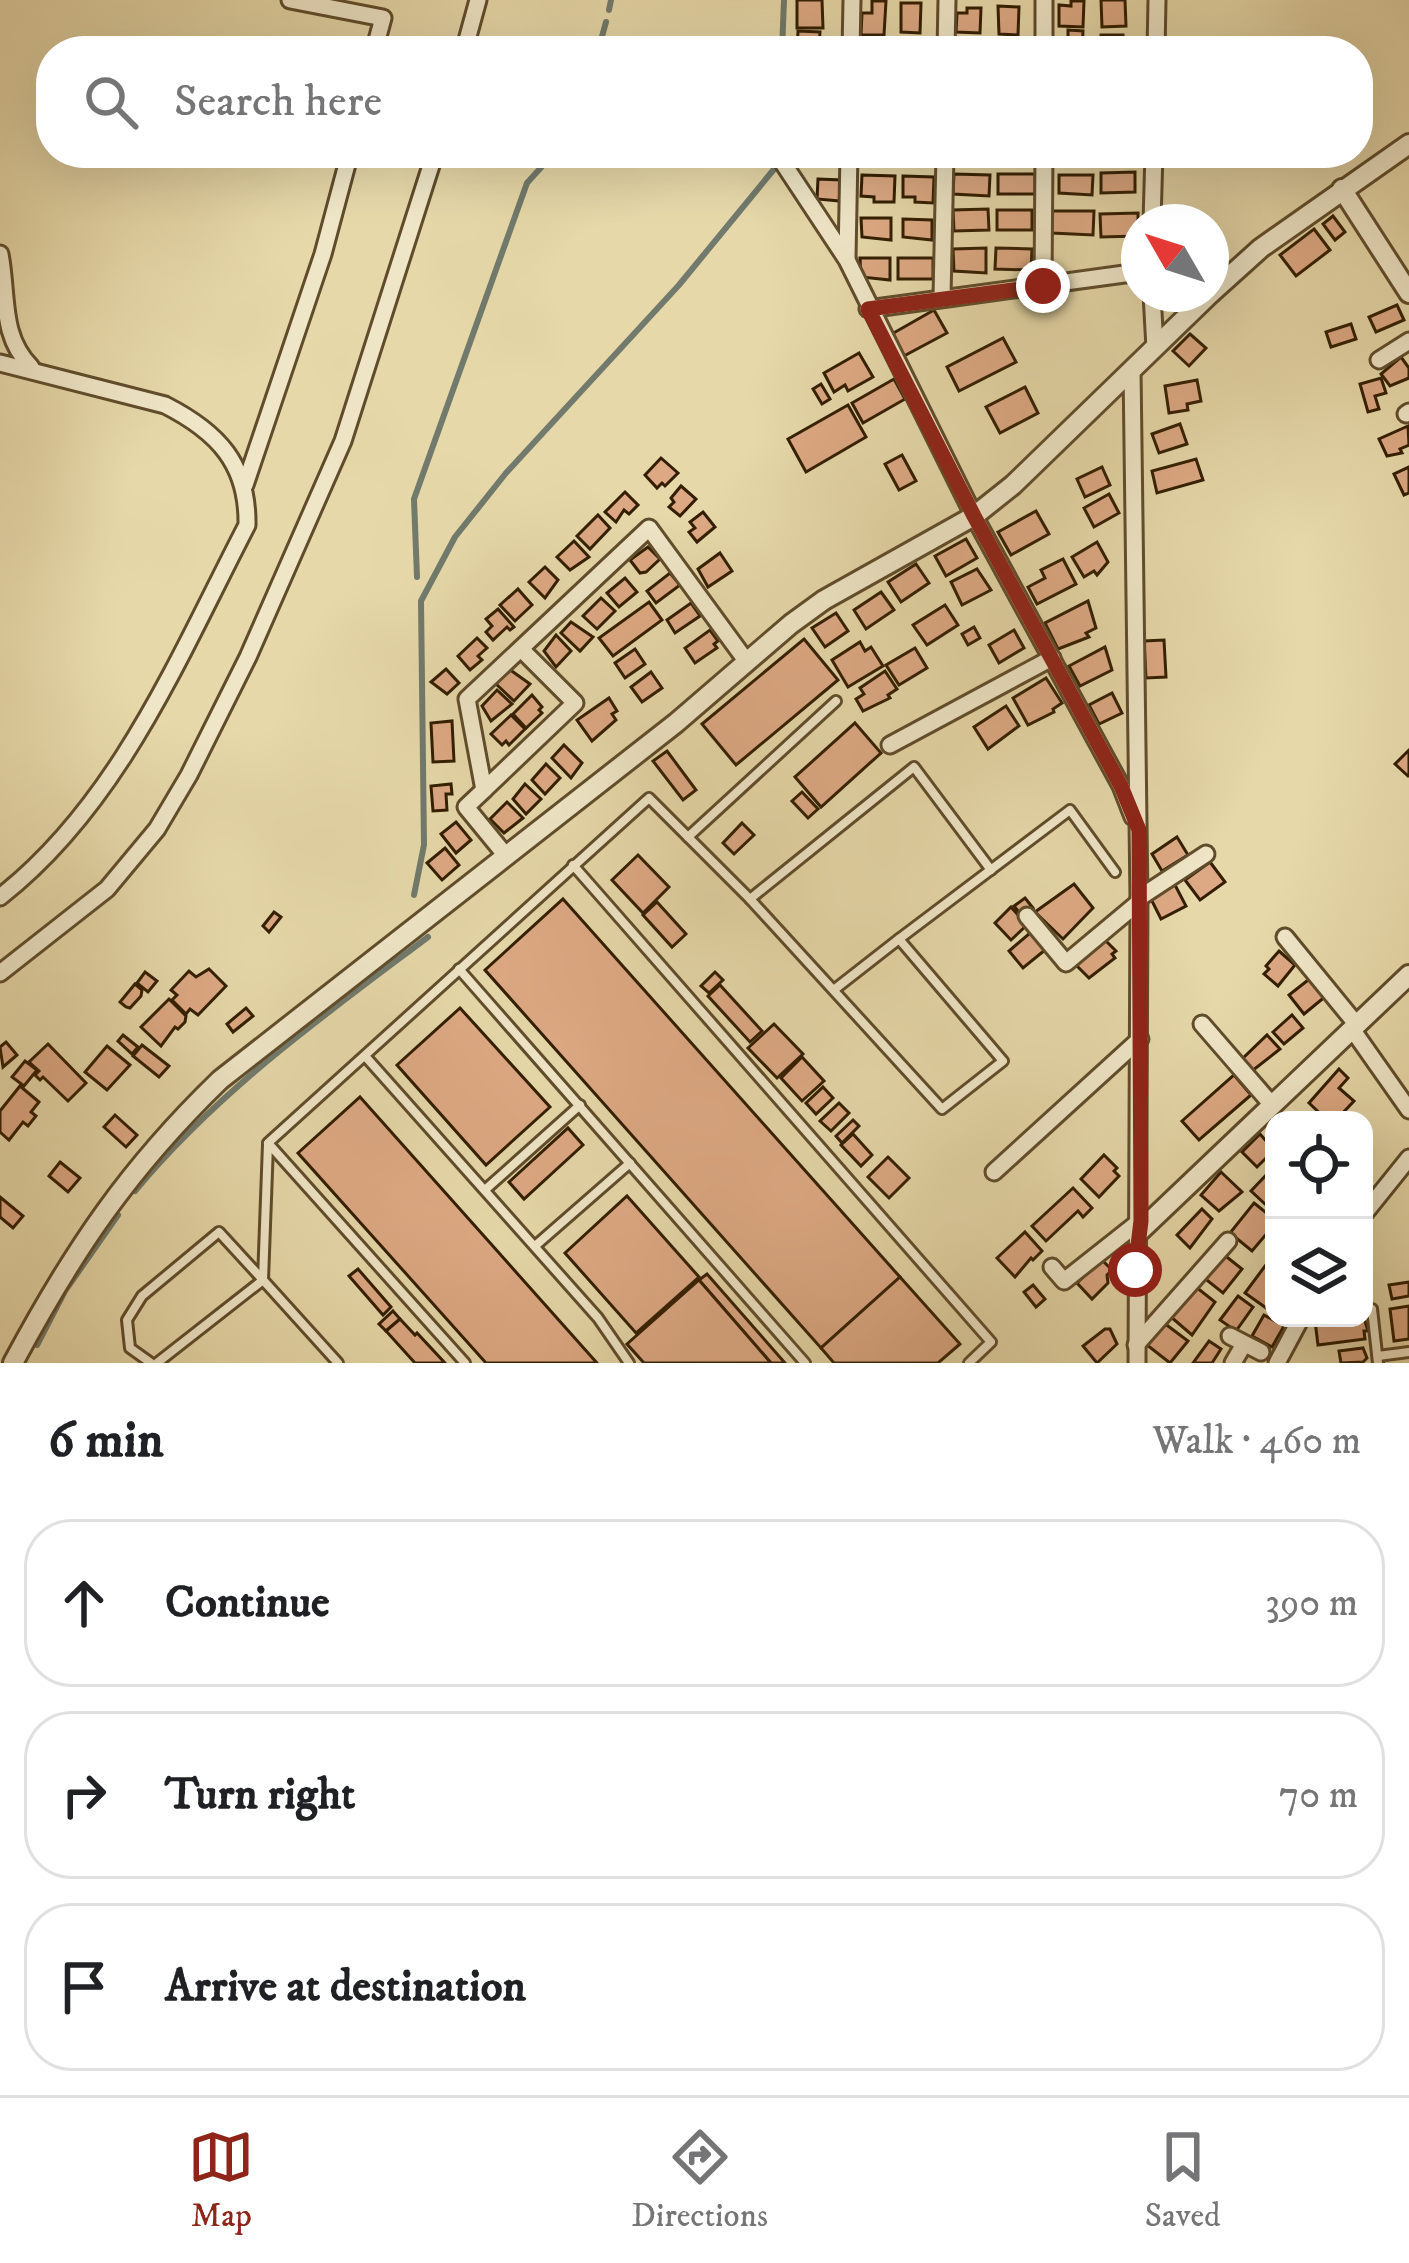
<!DOCTYPE html>
<html lang="en">
<head>
<meta charset="utf-8">
<style>
	:root { --surface:#fff; --page:#f2f2f2; --text:#202124; --muted:#757577; --line:#e0e0e0; --accent:#8f2418 }
	body { margin:0; font-family:"IM FELL DW Pica",serif; background:var(--page); color:var(--text) }
	.controls { position:absolute; right:36px; bottom:36px; display:grid; overflow:hidden; border-radius:24px; box-shadow:0 12px 48px #0002 }
	.controls button { width:108px; height:108px; display:grid; place-items:center; padding:0; border:0; border-bottom:3px solid var(--line); background:var(--surface); color:var(--text); font:60px sans-serif }
	.compass { position:absolute; left:1121px; top:204px; width:108px; height:108px; border-radius:50%; background:var(--surface); box-shadow:0 12px 48px #0002; rotate:309deg }
	.stop { position:absolute; width:36px; height:36px; margin:-27px; border:9px solid #8f2418; border-radius:50%; background:#fff }
	.stop.end { background:#8f2418; border-color:#fff; box-shadow:0 3px 12px #0008 }
	.list { margin:0; padding:0; list-style:none }
	h2 { display:flex; justify-content:space-between; align-items:center; height:156px; margin:0; padding:0 48px; font-size:51px }
	h2 small { font-size:39px; font-weight:400; color:var(--muted) }
	.list li { display:grid; grid-template-columns:78px 1fr auto; gap:36px; align-items:center; box-sizing:border-box; height:168px; margin:0 24px 24px; padding:0 24px; border:3px solid var(--line); border-radius:48px }
	.list b { display:block; font-size:45px; white-space:nowrap }
	.list em { font-size:39px; font-style:normal; color:var(--muted) }
	.icon { flex:none; width:66px; height:66px; fill:none; stroke:currentColor; stroke-width:2; stroke-linecap:round; stroke-linejoin:round }
	.map { position:relative; flex:none; width:1409px; height:1363px; overflow:hidden }
	.search { position:absolute; background:var(--surface); box-shadow:0 12px 48px #0002; left:36px; right:36px; top:36px; height:132px; display:flex; align-items:center; gap:30px; box-sizing:border-box; padding:0 42px; border-radius:48px; color:var(--muted); font-size:45px }
	.sheet { height:732px; background:var(--surface) }
	nav { display:flex; justify-content:space-around; align-items:center; box-sizing:border-box; height:168px; border-top:3px solid var(--line); background:var(--surface); font-size:33px; color:var(--muted) }
	nav a { display:grid; justify-items:center; gap:6px }
	nav .on { color:var(--accent) }
	.map>svg:first-child { display:block }
</style>
</head>
<body>
<div class="map">
<svg width="1409" height="1363" viewBox="0 0 1409 1363">
	<rect width="100%" height="100%" fill="#e6d8a9"/>
	<filter id="stains"><feTurbulence type="fractalNoise" baseFrequency=".00167" numOctaves="4"/><feColorMatrix values="0 0 0 0 .2 0 0 0 0 .09 0 0 0 0 .02 0 0 0 .5 -.17"/></filter>
	<radialGradient id="worn" r=".72"><stop offset=".6" stop-color="#630" stop-opacity="0"/><stop offset="1" stop-color="#630" stop-opacity=".3"/></radialGradient>
	<g fill="none" stroke-linecap="round" stroke-linejoin="round">
		<g stroke="#717a6c" stroke-width="6">
			<path d="M609,10L611,0"/>
			<path d="M598,51L606,22"/>
			<path d="M782,51L784,0"/>
			<path d="M417,577L414,499L527,183L554,153"/>
			<path d="M414,895L424,845L421,601L455,537L506,473L679,285L775,168"/>
			<path d="M135,1191C219,1090 323,1016 428,937"/>
			<path d="M37,1345L65,1291L118,1215"/>
		</g>
	</g>
	<g fill="#dda984" stroke="#331e01" stroke-width="3">
		<path d="M797,0H822L823,28H797Z"/>
		<path d="M1101,0H1125L1126,26L1102,27Z"/>
		<path d="M872,1H886L884,35H861L862,13H872Z"/>
		<path d="M1071,1H1084L1083,27L1059,26V5L1071,6Z"/>
		<path d="M901,3H921L920,33L901,32Z"/>
		<path d="M998,6L1019,7L1018,35L999,34Z"/>
		<path d="M967,8H981L980,33L956,32L957,13H967Z"/>
		<path d="M1068,30L1083,31L1082,51H1056V42H1068Z"/>
		<path d="M798,31L820,32L819,51H797Z"/>
		<path d="M1101,35H1123L1124,51H1101Z"/>
		<rect x="900" y="38" width="19" height="13"/>
		<path d="M864,39H885V51H859Z"/>
		<path d="M978,43V51H956V44Z"/>
		<path d="M817,153H836L837,162L817,163Z"/>
		<path d="M862,153H892V158L871,160L862,158Z"/>
		<path d="M900,153H933V161L900,159Z"/>
		<path d="M1135,172V192L1101,193V173Z"/>
		<path d="M954,174L990,175L989,196L953,194Z"/>
		<rect x="998" y="174" width="37" height="20"/>
		<path d="M862,175L895,176L894,202H874V197L861,196Z"/>
		<path d="M1059,175H1093L1092,195L1059,193Z"/>
		<path d="M903,176L934,177L933,203L915,202V197H903Z"/>
		<path d="M818,179L841,180L840,201L817,199Z"/>
		<path d="M988,209L989,230L954,231L953,210Z"/>
		<rect x="997" y="210" width="35" height="20"/>
		<path d="M1052,211H1094L1093,235L1052,233Z"/>
		<path d="M1138,213V236L1101,237L1100,214Z"/>
		<path d="M1333,216L1345,232L1335,240L1323,224Z"/>
		<path d="M861,218H891V240L862,237Z"/>
		<path d="M903,219L932,220V240L903,237Z"/>
		<path d="M1314,229L1330,250L1296,276L1280,255Z"/>
		<path d="M986,248V273L954,271L953,249Z"/>
		<path d="M996,248L1032,249L1031,270L995,269Z"/>
		<path d="M860,258H890V280L861,277Z"/>
		<rect x="898" y="258" width="35" height="21"/>
		<path d="M1397,305L1404,320L1376,332L1369,317Z"/>
		<path d="M934,310L947,333L902,357L890,335Z"/>
		<path d="M1351,324L1356,339L1331,347L1326,332Z"/>
		<path d="M1190,334L1206,348L1189,366L1173,351Z"/>
		<path d="M1003,338L1016,362L959,391L947,367Z"/>
		<path d="M859,353L873,377L848,391L845,385L834,392L824,373Z"/>
		<path d="M1401,357L1409,368V378L1390,386L1381,374Z"/>
		<path d="M1381,378L1386,393L1375,396L1379,409L1368,412L1360,384Z"/>
		<path d="M894,379L905,399L863,423L852,403Z"/>
		<path d="M1197,380L1201,401L1187,404L1188,410L1169,413L1165,386Z"/>
		<path d="M821,384L830,399L822,404L813,389Z"/>
		<path d="M1025,387L1038,413L1000,433L986,407Z"/>
		<path d="M848,405L866,437L806,472L788,439Z"/>
		<path d="M1180,424L1187,444L1159,453L1152,434Z"/>
		<path d="M1408,426L1409,445L1400,449L1402,453L1387,456L1379,439Z"/>
		<path d="M902,455L916,481L899,490L885,464Z"/>
		<path d="M661,458L678,473L665,486L662,483L657,488L645,475Z"/>
		<path d="M1196,459L1203,480L1157,493L1152,471Z"/>
		<path d="M1102,467L1110,485L1085,497L1077,479Z"/>
		<path d="M1409,467V493L1404,495L1394,474Z"/>
		<path d="M681,486L696,499L680,516L669,507L674,502L671,498Z"/>
		<path d="M625,492L638,505L629,514L624,510L616,522L605,512Z"/>
		<path d="M1109,494L1119,513L1094,527L1084,508Z"/>
		<path d="M1036,511L1049,534L1011,555L998,532Z"/>
		<path d="M703,512L715,527L697,542L689,532L695,528L690,522Z"/>
		<path d="M598,515L610,528L590,549L577,536Z"/>
		<path d="M966,539L977,558L946,576L935,556Z"/>
		<path d="M574,541L589,557L570,570L557,557Z"/>
		<path d="M1097,542L1108,562L1097,575L1094,571L1084,577L1072,557Z"/>
		<path d="M648,547L660,559L646,572L640,573L630,560Z"/>
		<path d="M720,553L732,571L708,587L698,569Z"/>
		<path d="M1063,559L1076,584L1037,604L1028,587L1045,578L1041,570Z"/>
		<path d="M916,564L929,583L901,602L888,582Z"/>
		<path d="M545,567L558,580L545,598L529,582Z"/>
		<path d="M977,569L991,590L962,605L951,582Z"/>
		<path d="M670,573L680,585L656,603L647,591Z"/>
		<path d="M625,578L637,592L619,607L607,593Z"/>
		<path d="M518,589L532,605L515,621L500,605Z"/>
		<path d="M881,592L894,610L866,629L854,610Z"/>
		<path d="M601,598L615,611L597,629L583,616Z"/>
		<path d="M1088,601L1096,628L1086,633L1089,637L1058,649L1045,623Z"/>
		<path d="M649,602L662,620L613,656L599,638Z"/>
		<path d="M691,603L700,616L675,633L667,620Z"/>
		<path d="M945,605L958,625L927,645L913,625Z"/>
		<path d="M498,609L514,627L510,630L507,627L493,640L486,632L492,626L486,619Z"/>
		<path d="M836,613L848,631L825,647L812,628Z"/>
		<path d="M571,622L593,637L580,651L561,633Z"/>
		<path d="M974,627L980,638L968,645L962,634Z"/>
		<path d="M710,630L718,641L714,644L717,648L695,663L685,648Z"/>
		<path d="M1014,630L1024,648L999,663L989,645Z"/>
		<path d="M556,635L571,651L556,667L544,651Z"/>
		<path d="M477,638L487,648L478,656L482,660L470,670L458,656Z"/>
		<path d="M804,639L838,680L736,765L702,724Z"/>
		<path d="M1164,640L1166,677L1146,678L1144,641Z"/>
		<path d="M860,642L865,651L871,647L883,666L848,687L832,660Z"/>
		<path d="M1105,647L1112,670L1080,686L1069,666Z"/>
		<path d="M915,648L927,668L899,685L886,665Z"/>
		<path d="M635,649L645,664L625,678L615,663Z"/>
		<path d="M446,669L459,683L447,694L431,682Z"/>
		<path d="M509,669L530,684L514,701L495,683Z"/>
		<path d="M885,671L897,689L888,695L890,698L863,711L856,699L864,694L860,688Z"/>
		<path d="M651,672L662,688L642,702L631,687Z"/>
		<path d="M1046,678L1062,703L1053,709L1054,712L1028,725L1013,698Z"/>
		<path d="M497,690L512,704L491,721L482,706Z"/>
		<path d="M1112,693L1122,713L1099,724L1089,705Z"/>
		<path d="M532,695L542,707L539,710L542,713L526,728L513,714Z"/>
		<path d="M609,698L617,711L612,714L616,720L592,741L577,720Z"/>
		<path d="M1006,706L1019,726L988,749L974,727Z"/>
		<path d="M511,715L525,729L509,745L506,741L502,745L491,734Z"/>
		<path d="M452,721L454,761L433,762L431,723Z"/>
		<path d="M855,723L881,753L821,807L795,777Z"/>
		<path d="M564,745L582,763L571,778L552,758Z"/>
		<path d="M1409,750V775L1408,776L1395,764Z"/>
		<path d="M667,751L696,790L683,800L653,761Z"/>
		<path d="M546,764L560,778L545,794L532,780Z"/>
		<path d="M451,784L452,794H446L447,810L433,811L431,786Z"/>
		<path d="M525,784L541,799L526,814L513,799Z"/>
		<path d="M802,792L818,809L808,818L792,801Z"/>
		<path d="M507,802L523,818L504,833L490,819Z"/>
		<path d="M456,822L471,840L456,853L441,834Z"/>
		<path d="M742,823L754,835L734,854L723,843Z"/>
		<path d="M1177,837L1188,855L1162,871L1152,854Z"/>
		<path d="M445,848L459,865L442,880L427,863Z"/>
		<path d="M638,855L669,887L643,913L612,880Z"/>
		<path d="M1210,862L1225,882L1200,900L1185,880Z"/>
		<path d="M1074,884L1093,908L1063,939L1035,912Z"/>
		<path d="M1175,885L1186,906L1161,919L1151,899Z"/>
		<path d="M1025,898L1033,908L1022,916L1014,906Z"/>
		<path d="M563,899L900,1277L821,1348L485,970Z"/>
		<path d="M657,902L686,934L672,947L643,915Z"/>
		<path d="M1011,907L1027,925L1011,940L995,923Z"/>
		<path d="M274,912L281,917L269,932L263,926Z"/>
		<path d="M1030,933L1045,950L1023,968L1009,951Z"/>
		<path d="M1104,939L1116,951L1112,954L1115,958L1089,978L1076,965Z"/>
		<path d="M1279,951L1295,965L1278,986L1264,974L1269,969L1266,966Z"/>
		<path d="M209,969L226,986L198,1015L190,1009L186,1014L172,1000L177,995L171,990L189,971L196,977Z"/>
		<path d="M145,972L157,981L148,992L137,983Z"/>
		<path d="M715,972L723,980L709,993L701,986Z"/>
		<path d="M1312,977L1326,996L1304,1014L1289,995Z"/>
		<path d="M135,984L142,990L141,996L130,1008L126,1007L120,1002Z"/>
		<path d="M720,985L762,1031L750,1042L708,996Z"/>
		<path d="M169,999L186,1016L185,1022L178,1029L175,1027L161,1046L141,1027Z"/>
		<path d="M246,1008L253,1016L233,1032L227,1024Z"/>
		<path d="M460,1008L550,1107L486,1165L397,1065Z"/>
		<path d="M1292,1015L1303,1028L1284,1044L1273,1032Z"/>
		<path d="M774,1024L803,1054L777,1078L748,1048Z"/>
		<path d="M123,1035L138,1047L132,1054L118,1041Z"/>
		<path d="M1267,1035L1280,1049L1252,1071L1241,1060Z"/>
		<path d="M6,1042L17,1055L3,1067L0,1047Z"/>
		<path d="M48,1044L86,1083L68,1101L43,1077L40,1080L35,1075L39,1071L29,1062Z"/>
		<path d="M142,1045L169,1066L159,1077L133,1056Z"/>
		<path d="M107,1046L130,1065L107,1090L85,1072Z"/>
		<path d="M802,1057L824,1081L802,1101L781,1078Z"/>
		<path d="M25,1061L37,1070L24,1086L12,1077Z"/>
		<path d="M1339,1069L1348,1078L1339,1088L1354,1101L1336,1120H1327L1309,1103Z"/>
		<path d="M1234,1075L1251,1095L1199,1140L1182,1121Z"/>
		<path d="M20,1086L39,1102L31,1112L36,1116L28,1126L23,1122L9,1140L0,1132V1111Z"/>
		<path d="M823,1087L833,1098L816,1114L806,1103Z"/>
		<path d="M360,1097L597,1363H486L298,1153Z"/>
		<path d="M839,1103L849,1113L831,1131L820,1121Z"/>
		<path d="M115,1115L137,1135L126,1147L104,1127Z"/>
		<path d="M853,1120L859,1126L842,1143L836,1136Z"/>
		<path d="M568,1128L583,1145L524,1199L509,1182Z"/>
		<path d="M853,1134L872,1155L861,1166L841,1145Z"/>
		<path d="M1260,1134L1274,1150L1257,1167L1242,1152Z"/>
		<path d="M1104,1155L1117,1168L1114,1171L1119,1176L1099,1197L1081,1179Z"/>
		<path d="M888,1157L909,1178L889,1198L868,1177Z"/>
		<path d="M60,1162L80,1178L68,1192L49,1176Z"/>
		<path d="M1221,1172L1242,1192L1219,1211L1201,1195Z"/>
		<path d="M1269,1172L1274,1176V1195L1265,1204L1251,1191Z"/>
		<path d="M1073,1188L1092,1208L1083,1217L1078,1211L1046,1241L1032,1226Z"/>
		<path d="M627,1196L699,1277L636,1333L565,1253Z"/>
		<path d="M0,1197L23,1216L13,1228L0,1217Z"/>
		<path d="M1254,1203L1274,1219V1237L1268,1232L1252,1251L1230,1233Z"/>
		<path d="M1202,1209L1212,1219L1190,1248L1177,1235Z"/>
		<path d="M1025,1232L1042,1251L1033,1260L1031,1258L1015,1277L997,1258Z"/>
		<path d="M1223,1254L1242,1269L1223,1293L1203,1277Z"/>
		<path d="M1271,1258L1274,1260V1302L1269,1310L1245,1293Z"/>
		<path d="M1101,1259L1112,1270L1107,1275L1108,1283L1092,1299L1077,1283Z"/>
		<path d="M358,1269L391,1307L383,1315L349,1276Z"/>
		<path d="M707,1274L785,1363H771L699,1280Z"/>
		<path d="M900,1277L960,1344L938,1363H834L821,1348Z"/>
		<path d="M699,1280L771,1363H644L627,1344Z"/>
		<path d="M1409,1282V1296L1392,1299L1389,1285Z"/>
		<path d="M1033,1285L1045,1299L1036,1307L1024,1292Z"/>
		<path d="M1196,1287L1215,1302L1192,1335L1171,1317Z"/>
		<path d="M1238,1296L1253,1307L1236,1331L1220,1320Z"/>
		<path d="M1409,1306V1339L1394,1341L1390,1309Z"/>
		<path d="M393,1311L400,1319L386,1331L379,1324Z"/>
		<path d="M1264,1315L1284,1326L1272,1347L1252,1336Z"/>
		<path d="M1336,1318H1364L1368,1331H1364L1365,1339L1318,1345L1315,1321Z"/>
		<path d="M400,1319L415,1335L417,1333L445,1363H415L386,1331Z"/>
		<path d="M1164,1323L1188,1341L1170,1363L1147,1345Z"/>
		<path d="M1105,1329H1110L1117,1344L1097,1363L1083,1346Z"/>
		<path d="M1209,1341L1221,1349L1212,1363H1193Z"/>
		<path d="M1363,1348L1367,1358L1363,1362L1341,1363L1339,1351Z"/>
	</g>
	<g fill="none" stroke-linecap="round" stroke-linejoin="round">
		<g stroke="#604c2b" stroke-width="14">
			<g id="service">
				<path d="M688,837L836,701"/>
				<path d="M573,865L991,1342L969,1363"/>
				<path d="M750,899L914,767L991,870"/>
				<path d="M459,969L805,1363"/>
				<path d="M835,989L899,939"/>
				<path d="M365,1056L598,1318L629,1363"/>
				<path d="M268,1144L263,1280L338,1363"/>
				<path d="M486,1189L580,1105"/>
				<path d="M535,1246L630,1163"/>
				<path d="M1372,1309L1378,1363"/>
				<path d="M1378,1356L1409,1352"/>
				<path d="M151,1363L130,1348L127,1320L142,1296L219,1232L263,1280L157,1363"/>
				<path d="M465,1363L268,1143L649,798L750,899L942,1109L1003,1061L899,939L1070,810L1115,872"/>
			</g>
		</g>
		<g stroke="#604c2b" stroke-width="21">
			<g id="minor">
				<path d="M290,0L383,18L374,51"/>
				<path d="M1044,0V51"/>
				<path d="M464,51L478,0"/>
				<path d="M851,51L852,0"/>
				<path d="M946,51L947,0"/>
				<path d="M1156,51L1157,0"/>
				<path d="M783,163L847,260L974,516L1121,786L1133,817"/>
				<path d="M1152,222L1154,153"/>
				<path d="M0,254C8,296 0,336 31,367"/>
				<path d="M847,258L849,153"/>
				<path d="M1043,286L1044,153"/>
				<path d="M1152,294L1155,348"/>
				<path d="M942,298L945,153"/>
				<path d="M868,309L1139,272"/>
				<path d="M1379,360L1409,341"/>
				<path d="M0,363L165,405C218,432 248,464 247,525C179,656 119,804 0,897"/>
				<path d="M1132,369L1139,898L1137,1363"/>
				<path d="M1406,414L1409,412"/>
				<path d="M245,485L323,254L350,153"/>
				<path d="M890,745L1052,658"/>
				<path d="M484,790L575,703L521,649"/>
				<path d="M507,857L466,807L484,790L467,699L649,528L747,662"/>
				<path d="M1139,898L1206,854"/>
				<path d="M1027,916L1066,963L1139,902"/>
				<path d="M1285,937L1357,1025"/>
				<path d="M0,973L107,889L157,829L189,775L248,657L343,441L435,153"/>
				<path d="M1202,1024L1273,1106"/>
				<path d="M1352,1029L1409,1110"/>
				<path d="M994,1172L1140,1039"/>
				<path d="M1364,1214L1409,1158"/>
				<path d="M1052,1267L1064,1281L1140,1221"/>
				<path d="M1230,1336L1261,1352"/>
				<path d="M1136,1345L1228,1241"/>
				<path d="M1233,1363L1244,1344"/>
				<path d="M1277,1363L1301,1318"/>
			</g>
		</g>
		<g stroke="#604c2b" stroke-width="24">
			<g id="tertiary">
				<path d="M1342,189L1409,293"/>
				<path d="M1211,293L1261,248L1409,144"/>
				<path d="M1140,1231L1409,975"/>
				<path d="M13,1363C73,1251 128,1169 220,1080L676,723L791,624L824,600L974,516L1013,485L1210,294"/>
			</g>
		</g>
		<use href="#service" stroke="#efe6c7" stroke-width="8"/>
		<use href="#minor" stroke="#efe6c7" stroke-width="15"/>
		<use href="#tertiary" stroke="#efe6c7" stroke-width="18"/>
	</g>
	<g fill="none" stroke-linecap="round" stroke-linejoin="round">
		<path stroke="#8f2418" stroke-width="15" d="M1043,286L868,309L974,516L1121,786L1139,830L1141,1221L1135,1270"/>
	</g>
	<rect width="100%" height="100%" filter="url(#stains)"/>
	<rect width="100%" height="100%" fill="url(#worn)"/>
</svg>
<div class="controls">
<button><svg class="icon" aria-label="locate" viewBox="0 0 24 24"><circle cx="12" cy="12" r="6"/><path d="M12 2v4M12 18v4M2 12h4M18 12h4"/></svg></button>
<button><svg class="icon" aria-label="layers" viewBox="0 0 24 24"><path d="M12 4l9 5-9 5-9-5zM3 14l9 5 9-5"/></svg></button>
</div>
<svg class="compass" viewBox="-18 -18 36 36"><path d="M0-13l5 13h-10z" fill="#e53935"/><path d="M0 13l5-13h-10z" fill="#757577"/></svg>
<div class="stop" style="left:1135px;top:1270px"></div>
<div class="stop end" style="left:1043px;top:286px"></div>
<div class="search"><svg class="icon" aria-label="search" viewBox="0 0 24 24"><circle cx="10" cy="10" r="6"/><path d="M15 15l6 6"/></svg>Search here</div>
</div>
<section class="sheet">
<h2>6 min<small>Walk · 460 m</small></h2>
<ul class="list">
<li><svg class="icon" aria-label="ahead" viewBox="0 0 24 24"><path d="M12 20V5M6 11l6-6 6 6"/></svg><div><b>Continue</b></div><em>390 m</em></li>
<li><svg class="icon" aria-label="right" viewBox="0 0 24 24"><path d="M7 20v-9h11M14 6l5 5-5 5"/></svg><div><b>Turn right</b></div><em>70 m</em></li>
<li><svg class="icon" aria-label="arrive" viewBox="0 0 24 24"><path d="M6 21V4h12l-3 4 3 4H6"/></svg><div><b>Arrive at destination</b></div></li>
</ul>
</section>
<nav>
<a class="on"><svg class="icon" aria-label="map" viewBox="0 0 24 24"><path d="M3 6l6-2 6 2 6-2v14l-6 2-6-2-6 2zM9 4v14M15 6v14"/></svg>Map</a>
<a><svg class="icon" aria-label="directions" viewBox="0 0 24 24"><path d="M12 3l9 9-9 9-9-9zM9 14v-3h6M13 9l2 2-2 2"/></svg>Directions</a>
<a><svg class="icon" aria-label="saved" viewBox="0 0 24 24"><path d="M7 4h10v16l-5-4-5 4z"/></svg>Saved</a>
</nav>
</body>
</html>
